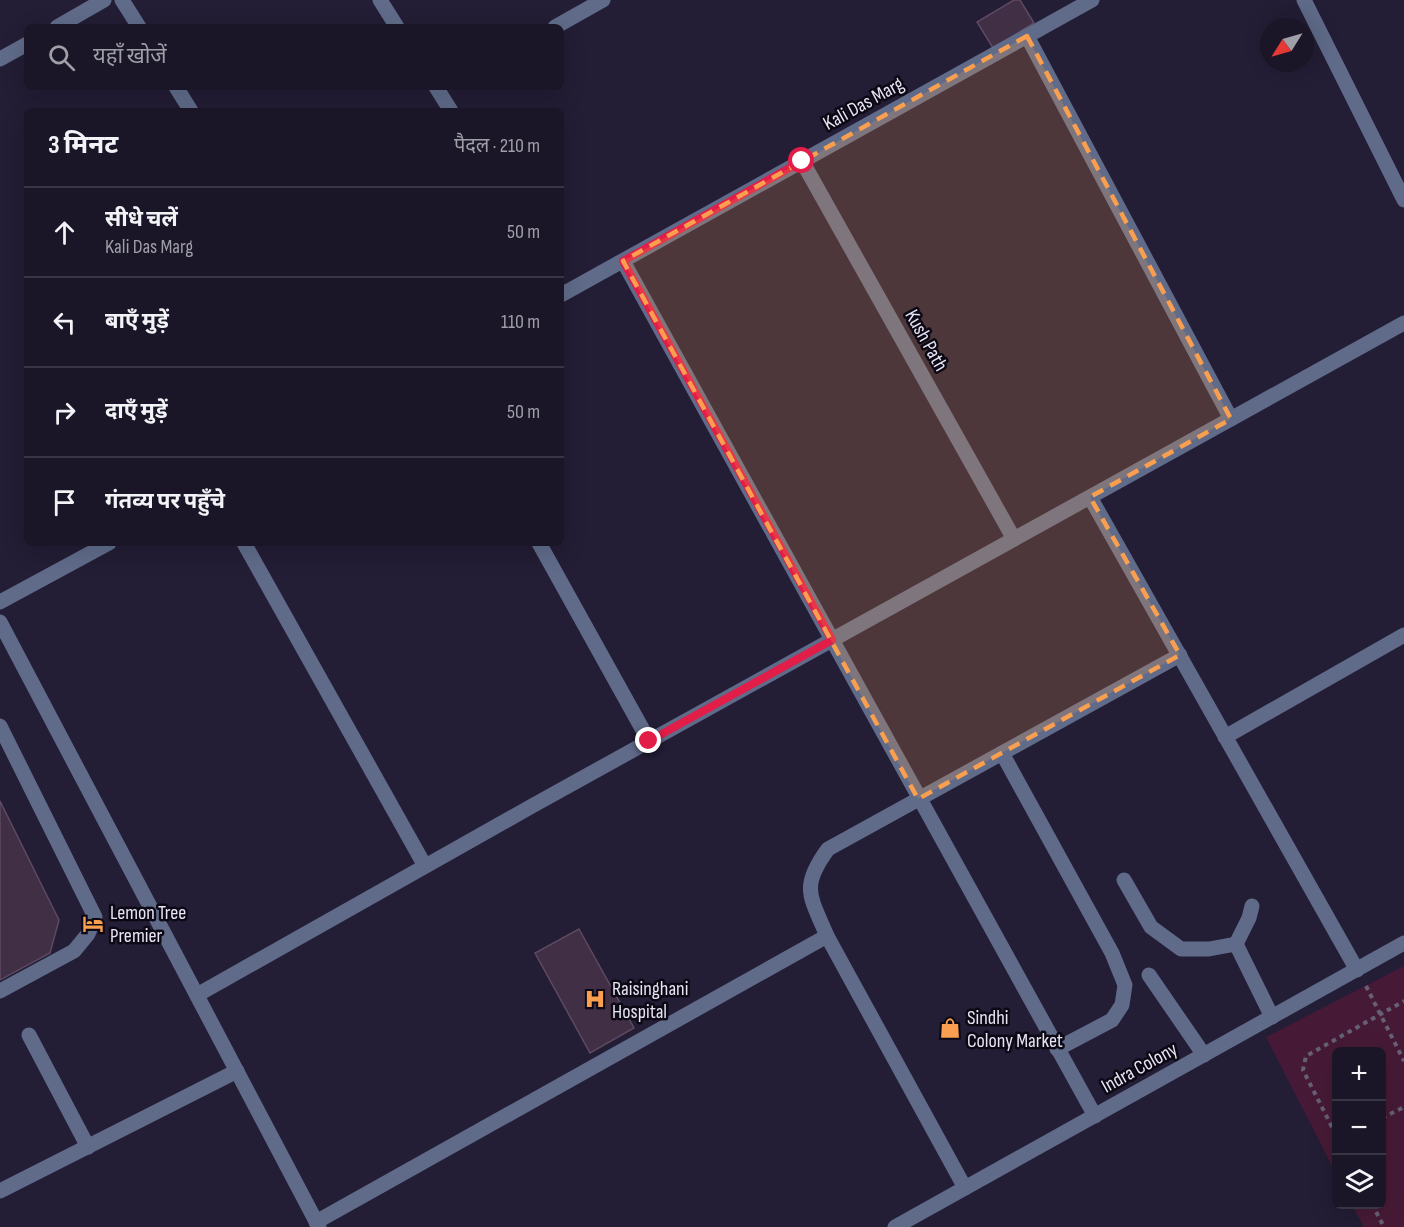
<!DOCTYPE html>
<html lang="hi">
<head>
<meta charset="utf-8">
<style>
	:root { --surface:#1a1628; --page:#231f30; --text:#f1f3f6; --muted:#9f9fa8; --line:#383545 }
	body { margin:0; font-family:"Sofia Sans Condensed","Noto Sans Devanagari",sans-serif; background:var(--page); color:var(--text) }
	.controls { position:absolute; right:18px; bottom:18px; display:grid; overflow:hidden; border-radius:9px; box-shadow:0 6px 24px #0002 }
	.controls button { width:54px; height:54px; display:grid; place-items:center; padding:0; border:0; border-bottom:2px solid var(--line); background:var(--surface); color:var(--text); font:30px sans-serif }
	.compass { position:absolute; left:1260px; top:18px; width:54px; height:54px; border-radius:50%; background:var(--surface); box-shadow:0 6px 24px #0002; rotate:233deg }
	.stop { position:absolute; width:18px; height:18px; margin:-14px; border:4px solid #e11d48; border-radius:50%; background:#fff }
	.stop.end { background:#e11d48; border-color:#fff; box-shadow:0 2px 6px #0008 }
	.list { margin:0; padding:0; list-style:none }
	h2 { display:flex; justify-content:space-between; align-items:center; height:78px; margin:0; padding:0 24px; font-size:26px }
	h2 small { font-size:20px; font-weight:400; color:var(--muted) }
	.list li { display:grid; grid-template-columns:39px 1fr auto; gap:18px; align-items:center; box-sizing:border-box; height:90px; padding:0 24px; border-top:2px solid var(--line) }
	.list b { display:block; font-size:22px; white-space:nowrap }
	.list p { margin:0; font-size:20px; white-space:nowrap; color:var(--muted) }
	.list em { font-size:20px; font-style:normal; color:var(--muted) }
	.icon { flex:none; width:33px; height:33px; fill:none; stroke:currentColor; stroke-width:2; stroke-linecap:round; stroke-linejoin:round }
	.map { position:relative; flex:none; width:1404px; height:1227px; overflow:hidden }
	.search { position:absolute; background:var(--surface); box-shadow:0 6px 24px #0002; left:24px; top:24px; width:540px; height:66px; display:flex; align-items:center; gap:15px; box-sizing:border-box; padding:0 21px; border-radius:9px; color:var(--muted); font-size:22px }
	.panel { position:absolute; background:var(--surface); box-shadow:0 6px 24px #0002; left:24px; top:108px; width:540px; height:438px; border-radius:9px }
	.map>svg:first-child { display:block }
</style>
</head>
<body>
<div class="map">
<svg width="1404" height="1227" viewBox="0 0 1404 1227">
	<rect width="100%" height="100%" fill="#231d35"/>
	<path fill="#461a36" d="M1404,966V1227H1364L1352,1205L1382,1204V1052H1336V1174L1266,1037Z"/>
	<g fill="#412f46" stroke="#5d4a62" stroke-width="1.5">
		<path d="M1014,0H1020L1034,23L993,48L977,22Z"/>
		<path d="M0,801L59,920L50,953L0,980Z"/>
		<path d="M579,929L634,1028L590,1053L535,953Z"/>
	</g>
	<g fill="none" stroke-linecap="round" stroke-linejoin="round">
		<g stroke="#656075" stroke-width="4" stroke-dasharray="4.5 4.5" stroke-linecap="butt">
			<path d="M1366,986L1404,1061"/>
			<path d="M1382,1118L1404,1107"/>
			<path d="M1336,1135L1303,1070L1306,1056L1404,1001"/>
			<path d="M1372,1204L1384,1227"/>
		</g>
		<g stroke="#5f6b89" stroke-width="15">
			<path d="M122,0L139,27"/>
			<path d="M380,0L397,27"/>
			<path d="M1304,0L1404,200"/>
			<path d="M57,27L104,0"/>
			<path d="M555,27L603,0"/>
			<path d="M1027,36L1231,419"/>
			<path d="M0,59L27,44"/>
			<path d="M176,87L191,111"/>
			<path d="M436,87L451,111"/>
			<path d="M802,161L1014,539"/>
			<path d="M623,261L1095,1116"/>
			<path d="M561,295L1092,0"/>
			<path d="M1090,497L1357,970"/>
			<path d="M244,543L425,866"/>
			<path d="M539,543L649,741"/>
			<path d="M0,602L109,543"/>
			<path d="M0,622L319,1227"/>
			<path d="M0,726L95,917L88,934L74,951L0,991"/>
			<path d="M1225,737L1404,635"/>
			<path d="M1002,753L1112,953L1125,985L1122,1005L1112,1020L1057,1049"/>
			<path d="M1124,880L1151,927L1181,949H1209L1236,944L1272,1017"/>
			<path d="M1236,944L1249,918L1252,906"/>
			<path d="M1149,975L1204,1055"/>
			<path d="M197,995L532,806L1404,323"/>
			<path d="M29,1035L88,1147"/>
			<path d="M965,1188L827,936C810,896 800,887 828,849L1180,655"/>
			<path d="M0,1191L237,1071"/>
			<path d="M316,1222L827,936"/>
			<path d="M895,1227L1404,943"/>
		</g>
	</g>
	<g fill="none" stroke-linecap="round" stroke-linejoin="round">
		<path stroke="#e11d48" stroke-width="8" d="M649,741L832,640L623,261L802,161"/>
	</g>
	<path fill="#fa9f4f" fill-opacity="0.2" stroke="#fa9f4f" stroke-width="4.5" stroke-dasharray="12 8" stroke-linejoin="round" d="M1027,36L1231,419L1090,497L1180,655L918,799L623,261Z"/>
	<defs>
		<g id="hotel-bare" transform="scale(1.62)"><path d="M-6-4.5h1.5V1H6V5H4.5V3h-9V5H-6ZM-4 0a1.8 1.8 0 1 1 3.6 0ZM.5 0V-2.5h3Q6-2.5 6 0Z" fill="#fa9f4f" stroke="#0c0914" stroke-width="2.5" paint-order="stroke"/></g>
		<g id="hospital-bare" transform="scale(1.62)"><path d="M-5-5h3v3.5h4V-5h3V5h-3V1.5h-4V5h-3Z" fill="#fa9f4f" stroke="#0c0914" stroke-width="2.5" paint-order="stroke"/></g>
		<g id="shop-bare" transform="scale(1.62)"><path d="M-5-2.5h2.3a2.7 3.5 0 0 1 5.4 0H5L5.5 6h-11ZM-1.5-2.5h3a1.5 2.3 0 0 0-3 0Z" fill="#fa9f4f" stroke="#0c0914" stroke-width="2.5" paint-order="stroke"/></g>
	</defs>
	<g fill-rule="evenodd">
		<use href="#hotel-bare" x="93" y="924"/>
		<use href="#hospital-bare" x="595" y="999"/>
		<use href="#shop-bare" x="950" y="1028"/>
	</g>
	<g text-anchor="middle" stroke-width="5" stroke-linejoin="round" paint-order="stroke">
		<g font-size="20" fill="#e7e4f5" stroke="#0c0914">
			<text transform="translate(863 103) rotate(-29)" y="7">Kali Das Marg</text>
			<text transform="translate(927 340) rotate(61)" y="7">Kush Path</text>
			<text transform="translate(1139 1067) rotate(-29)" y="7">Indra Colony</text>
		</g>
		<g font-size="20" fill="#e7e4f5" stroke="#0c0914" text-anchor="start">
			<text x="110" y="919">Lemon Tree<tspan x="110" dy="23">Premier</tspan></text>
			<text x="612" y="995">Raisinghani<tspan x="612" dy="23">Hospital</tspan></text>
			<text x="967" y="1024">Sindhi<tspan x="967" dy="23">Colony Market</tspan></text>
		</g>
	</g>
</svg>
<div class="controls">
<button>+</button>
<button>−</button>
<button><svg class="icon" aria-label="layers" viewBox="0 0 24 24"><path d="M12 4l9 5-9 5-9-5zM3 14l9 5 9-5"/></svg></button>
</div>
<svg class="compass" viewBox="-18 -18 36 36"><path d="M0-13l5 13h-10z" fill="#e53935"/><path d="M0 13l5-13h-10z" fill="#9f9fa8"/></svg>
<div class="stop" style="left:802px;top:161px"></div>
<div class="stop end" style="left:649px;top:741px"></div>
<div class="search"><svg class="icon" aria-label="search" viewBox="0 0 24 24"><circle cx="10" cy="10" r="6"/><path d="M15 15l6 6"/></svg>यहाँ खोजें</div>
<section class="panel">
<h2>3 मिनट<small>पैदल · 210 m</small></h2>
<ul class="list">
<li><svg class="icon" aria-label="ahead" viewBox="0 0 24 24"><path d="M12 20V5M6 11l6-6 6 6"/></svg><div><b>सीधे चलें</b><p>Kali Das Marg</p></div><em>50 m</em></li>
<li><svg class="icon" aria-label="left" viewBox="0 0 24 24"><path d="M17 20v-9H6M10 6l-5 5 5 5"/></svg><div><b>बाएँ मुड़ें</b></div><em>110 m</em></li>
<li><svg class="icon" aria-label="right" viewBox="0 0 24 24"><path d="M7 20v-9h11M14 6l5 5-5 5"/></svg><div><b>दाएँ मुड़ें</b></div><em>50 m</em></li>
<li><svg class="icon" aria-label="arrive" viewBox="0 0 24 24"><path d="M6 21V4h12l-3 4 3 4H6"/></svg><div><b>गंतव्य पर पहुँचे</b></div></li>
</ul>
</section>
</div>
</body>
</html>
